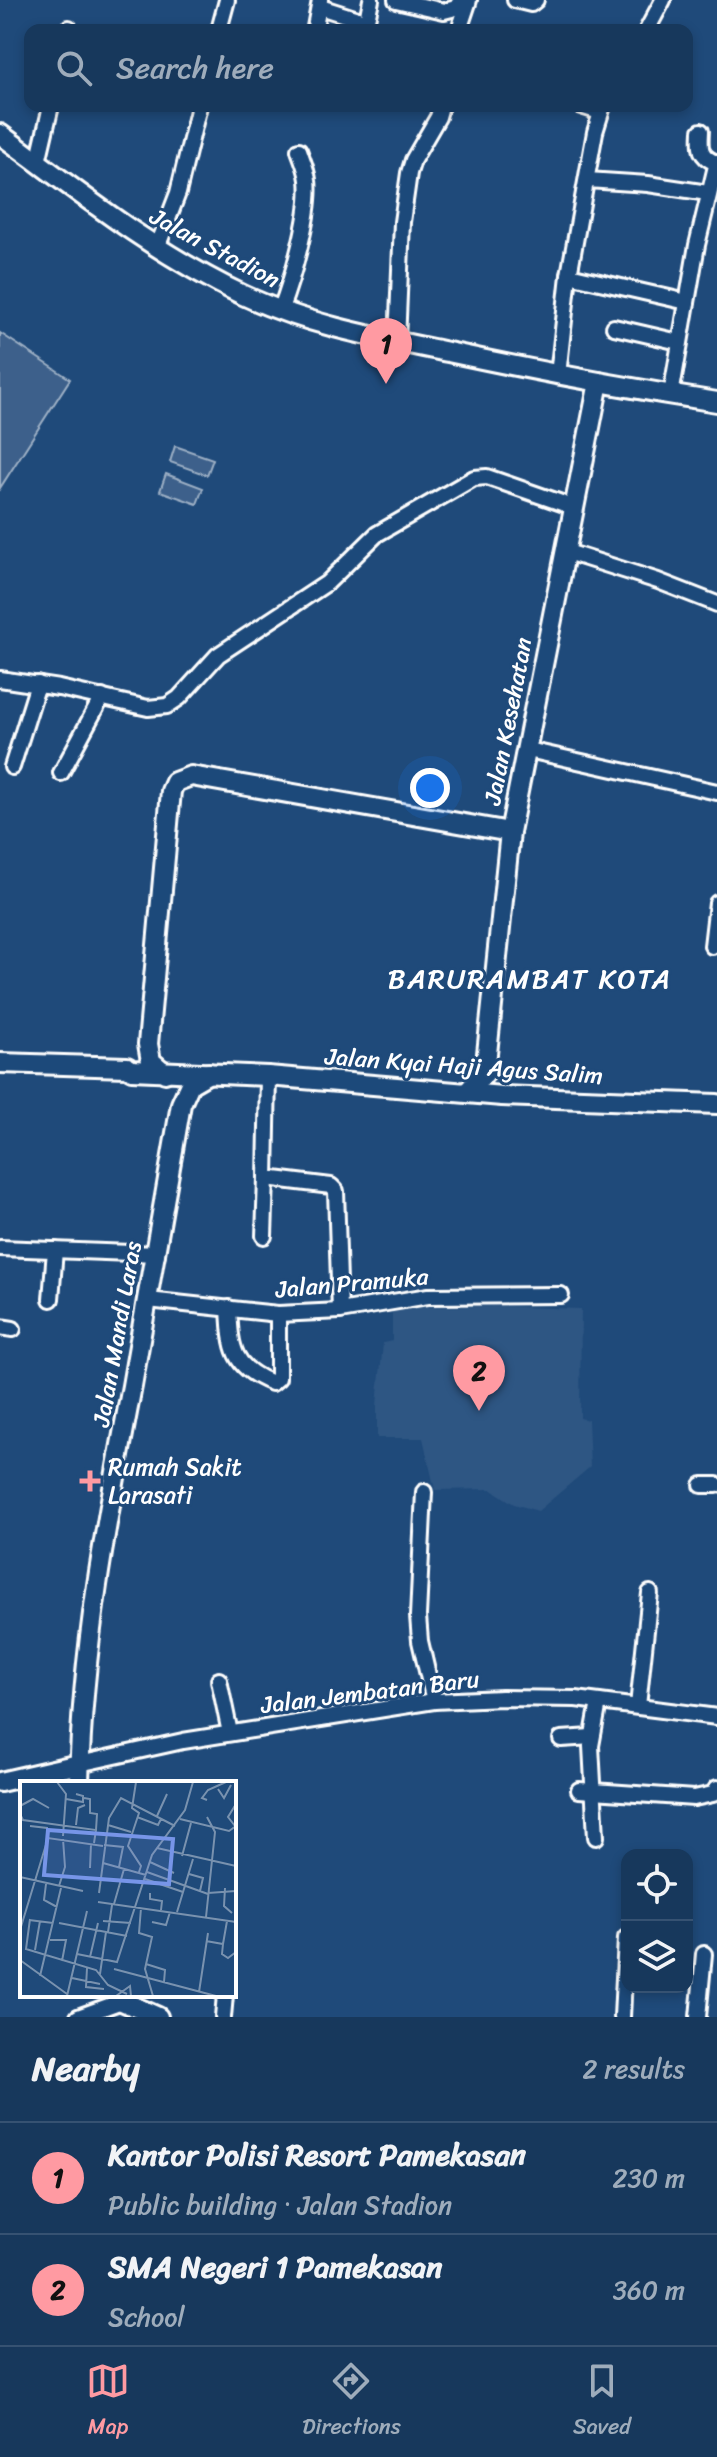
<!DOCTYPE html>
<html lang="en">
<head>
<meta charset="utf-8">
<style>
	:root { --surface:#17385c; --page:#203f62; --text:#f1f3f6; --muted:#9eacbb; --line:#365272; --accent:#ff9aa2 }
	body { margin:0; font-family:Sriracha,sans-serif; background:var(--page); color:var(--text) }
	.controls { position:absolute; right:24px; bottom:24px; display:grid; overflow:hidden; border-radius:16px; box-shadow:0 4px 12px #0003 }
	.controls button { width:72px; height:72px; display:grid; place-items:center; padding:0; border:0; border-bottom:2px solid var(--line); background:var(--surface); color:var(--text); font:40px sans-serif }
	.you { position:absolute; left:430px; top:788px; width:28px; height:28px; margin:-20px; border:6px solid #fff; border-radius:50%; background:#1a73e8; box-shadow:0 0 0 12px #1a73e833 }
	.badge { display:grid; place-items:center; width:52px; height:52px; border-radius:50%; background:var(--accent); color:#111; font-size:26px; font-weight:700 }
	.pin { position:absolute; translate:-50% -66px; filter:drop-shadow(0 2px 4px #0008) }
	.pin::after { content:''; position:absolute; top:42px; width:28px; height:24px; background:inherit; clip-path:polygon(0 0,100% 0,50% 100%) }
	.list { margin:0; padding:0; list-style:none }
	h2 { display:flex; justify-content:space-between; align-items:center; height:104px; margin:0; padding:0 32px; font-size:34px }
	h2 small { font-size:26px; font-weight:400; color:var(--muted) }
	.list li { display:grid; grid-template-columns:52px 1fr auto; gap:24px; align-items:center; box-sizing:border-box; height:112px; padding:0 32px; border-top:2px solid var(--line) }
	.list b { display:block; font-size:30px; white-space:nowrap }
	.list p { margin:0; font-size:26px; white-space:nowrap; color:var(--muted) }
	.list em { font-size:26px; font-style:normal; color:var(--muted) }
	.icon { flex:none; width:44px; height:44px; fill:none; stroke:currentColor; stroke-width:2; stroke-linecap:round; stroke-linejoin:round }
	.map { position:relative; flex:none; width:717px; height:2017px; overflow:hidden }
	.search { position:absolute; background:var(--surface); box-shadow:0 4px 12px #0003; left:24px; right:24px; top:24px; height:88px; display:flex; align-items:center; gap:20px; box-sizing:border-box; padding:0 28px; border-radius:16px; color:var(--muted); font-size:30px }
	.sheet { height:328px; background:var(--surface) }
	nav { display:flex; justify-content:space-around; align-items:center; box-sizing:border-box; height:112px; border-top:2px solid var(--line); background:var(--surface); font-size:22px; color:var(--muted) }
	nav a { display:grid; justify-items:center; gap:4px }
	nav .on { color:var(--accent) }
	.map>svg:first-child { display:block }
</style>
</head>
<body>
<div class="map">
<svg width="717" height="2017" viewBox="0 0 717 2017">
	<rect width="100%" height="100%" fill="#1f4a7a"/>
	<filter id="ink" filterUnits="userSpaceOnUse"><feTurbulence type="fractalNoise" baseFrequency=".0125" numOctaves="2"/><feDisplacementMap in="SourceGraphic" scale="16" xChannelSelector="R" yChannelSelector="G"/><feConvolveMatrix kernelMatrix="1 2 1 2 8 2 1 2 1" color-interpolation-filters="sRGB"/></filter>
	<g filter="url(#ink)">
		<path fill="#2e5683" d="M495,1306L581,1309L580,1418L588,1420L590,1467L538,1511L514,1504L491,1489L435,1490L423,1438H377V1405L383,1343L392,1341V1307Z"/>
		<g fill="#3c618b" stroke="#9eb0c5" stroke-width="2">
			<path d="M0,333L70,379L0,488Z"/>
			<path d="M175,446L213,459L207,475L170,462Z"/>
			<path d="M166,474L203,488L197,504L160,491Z"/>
		</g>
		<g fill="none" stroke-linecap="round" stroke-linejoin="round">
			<g stroke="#fff" stroke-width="20">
				<g id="minor">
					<path d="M396,0L444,11L456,8L461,0"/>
					<path d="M515,0L531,4L536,0"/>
					<path d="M320,7L367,22"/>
					<path d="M315,27L320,0"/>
					<path d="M69,30V28"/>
					<path d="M219,30L227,0"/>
					<path d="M365,30L371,0"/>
					<path d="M459,30L469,0"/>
					<path d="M647,30L663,0"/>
					<path d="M581,106L600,112"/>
					<path d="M701,131C700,148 699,156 716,163"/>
					<path d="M38,162L51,106"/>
					<path d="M587,180L648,184L708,193"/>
					<path d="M157,248L178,193L199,106"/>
					<path d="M569,275L687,302"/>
					<path d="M280,311C292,280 312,211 308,180C307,170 302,159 299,150"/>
					<path d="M614,327L679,342"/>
					<path d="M397,342L402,222L409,173L413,160L438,117L441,106"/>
					<path d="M558,375L569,275L595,132L603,106"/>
					<path d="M671,395L697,245L717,162"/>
					<path d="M564,551L658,581L717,604"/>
					<path d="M0,679L59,688L148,708L167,706L179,698L218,655L327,583L377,534L474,478L487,477L573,507"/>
					<path d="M528,750L717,792"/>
					<path d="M12,767L38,684"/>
					<path d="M61,773L102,697"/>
					<path d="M712,946L717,903"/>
					<path d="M268,1076L266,1178L331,1186L336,1191L340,1311"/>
					<path d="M264,1236L266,1178"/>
					<path d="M0,1248L157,1254"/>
					<path d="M51,1299L55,1250"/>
					<path d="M148,1300L278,1314L340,1311L428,1296L561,1295"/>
					<path d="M229,1308C231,1346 231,1367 272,1383L278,1378V1314"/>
					<path d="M0,1327L13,1329"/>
					<path d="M702,1485H717"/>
					<path d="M424,1492L418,1616L420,1641L434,1701"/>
					<path d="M219,1680L230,1733"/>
					<path d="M638,1706L650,1593"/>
					<path d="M561,1739L592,1737"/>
					<path d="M79,1764L183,1741L434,1701L502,1698L576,1699L717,1717"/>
					<path d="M579,1790L694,1798L713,1794L717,1788"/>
					<path d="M596,1837L591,1746L599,1702"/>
					<path d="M78,2017L122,2001"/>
					<path d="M223,2017L225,1995"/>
					<path d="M622,2017L626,1938"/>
					<path d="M698,2017L704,1954"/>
				</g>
			</g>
			<g stroke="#fff" stroke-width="24">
				<g id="major">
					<path d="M0,134C78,192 154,253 243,295C307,325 379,338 448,352C537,371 627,388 717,402"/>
					<path d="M0,1063L127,1067L132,1070L268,1076L502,1096L717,1104"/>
					<path d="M165,1073L151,1061L148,1044L171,791L175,782L191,776L510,832"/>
					<path d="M467,1092L485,1073L510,832L599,382"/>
					<path d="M0,1782L79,1764"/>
					<path d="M79,1783C82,1648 107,1518 132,1386C149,1292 165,1198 181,1104L190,1084L209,1073"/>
					<path d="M116,1995L122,2001L158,2017"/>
				</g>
			</g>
			<use href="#minor" stroke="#1f4a7a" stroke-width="14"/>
			<use href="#major" stroke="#1f4a7a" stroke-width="18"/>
		</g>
	</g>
	<path fill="#ff9aa2" stroke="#1f4a7a" stroke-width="3" d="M86 1469h8v8h8v8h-8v8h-8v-8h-8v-8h8z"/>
	<g text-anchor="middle" stroke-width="6" stroke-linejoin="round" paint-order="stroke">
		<g font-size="24" fill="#fff" stroke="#1f4a7a">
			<text transform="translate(215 248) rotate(28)" y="8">Jalan Stadion</text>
			<text transform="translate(508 721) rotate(-79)" y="8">Jalan Kesehatan</text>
			<text transform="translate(464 1066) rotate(4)" y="8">Jalan Kyai Haji Agus Salim</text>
			<text transform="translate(352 1283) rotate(-5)" y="8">Jalan Pramuka</text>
			<text transform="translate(117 1334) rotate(-80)" y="8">Jalan Mandi Laras</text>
			<text transform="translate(370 1692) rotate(-7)" y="8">Jalan Jembatan Baru</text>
		</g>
		<g font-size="24" fill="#fff" stroke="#1f4a7a" text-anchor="start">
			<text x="108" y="1475">Rumah Sakit<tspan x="108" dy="28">Larasati</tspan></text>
		</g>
		<g font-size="28" letter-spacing="2" fill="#fff" stroke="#1f4a7a">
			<text x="530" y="988">BARURAMBAT KOTA</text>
		</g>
	</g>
	<g transform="translate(20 1781)">
		<rect width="216" height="216" fill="#1f4a7a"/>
		<path fill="none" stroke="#7992af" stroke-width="2" d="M37,1L46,13L43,55M116,1L112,27L119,32L108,65L121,85L119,91M198,8L204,17L211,4M64,17L70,18V32L77,33L76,49M46,18L63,21V15L56,13M187,19L182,17L188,9L206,1M0,25L13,18L29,27M0,33L3,39L76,49L74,62M137,35L147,13M117,36L138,44L141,38M160,38L209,50L216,45M56,44L58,27L65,24M88,44L111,51M10,45L27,47L28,57M215,45L208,36L216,23M84,64L103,66L99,86M137,67L216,85M162,75L171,42M130,81L154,92M83,82L126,94M70,87L71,63M127,91L188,113M169,93L183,97L180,110M0,96L63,110M125,98L163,111M26,103L24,119L37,126M39,105L45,86L43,58M205,107L204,125L212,132M79,112L89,37L101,17L155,45M130,112V118L142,120L141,129M188,112L216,110M78,121L216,141M94,123L104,88M121,127L119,152L132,156L125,188L133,215M157,131L173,78M186,136L195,51L187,36M10,138L6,168L76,189L88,204L107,213M9,139L33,142M83,140L111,142M132,141L146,144L150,131M39,142L107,155M0,149L28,57L83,65M88,151L92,124M30,159H46L42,180M186,160L203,163L207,140M203,163L202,173L208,177L216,171M15,169L20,140M57,173L97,181L132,74L165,29L173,1M70,176L78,142M0,179L47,213M126,183L145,189L144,201M67,187L66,206L84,208M94,188L196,215M80,193L86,151M20,195L41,107M52,197L80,203M179,211L188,152M47,215L67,130M96,215L110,205L111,215"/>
		<path fill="#7795e8" fill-opacity="0.15" stroke="#7795e8" stroke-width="4" d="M28,49L153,58L149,103L24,94Z"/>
		<rect width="216" height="216" fill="none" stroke="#fff" stroke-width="4"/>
	</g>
</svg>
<div class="controls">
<button><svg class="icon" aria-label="locate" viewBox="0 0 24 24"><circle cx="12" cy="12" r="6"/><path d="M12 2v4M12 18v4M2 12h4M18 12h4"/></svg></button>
<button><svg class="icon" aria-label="layers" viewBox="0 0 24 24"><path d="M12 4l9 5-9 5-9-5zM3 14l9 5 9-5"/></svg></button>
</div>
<div class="you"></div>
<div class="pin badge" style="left:386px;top:384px">1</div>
<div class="pin badge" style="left:479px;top:1411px">2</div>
<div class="search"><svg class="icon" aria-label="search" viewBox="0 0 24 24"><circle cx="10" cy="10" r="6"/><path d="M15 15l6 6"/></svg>Search here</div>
</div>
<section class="sheet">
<h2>Nearby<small>2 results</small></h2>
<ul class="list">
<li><span class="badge">1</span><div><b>Kantor Polisi Resort Pamekasan</b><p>Public building · Jalan Stadion</p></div><em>230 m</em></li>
<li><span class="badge">2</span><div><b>SMA Negeri 1 Pamekasan</b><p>School</p></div><em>360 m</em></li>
</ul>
</section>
<nav>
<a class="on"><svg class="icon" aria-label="map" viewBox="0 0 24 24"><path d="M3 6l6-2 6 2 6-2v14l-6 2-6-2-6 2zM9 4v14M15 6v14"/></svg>Map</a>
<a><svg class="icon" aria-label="directions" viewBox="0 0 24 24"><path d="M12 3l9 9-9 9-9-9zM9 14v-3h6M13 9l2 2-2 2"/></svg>Directions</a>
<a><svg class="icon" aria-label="saved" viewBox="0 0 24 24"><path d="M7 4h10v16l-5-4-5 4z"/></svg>Saved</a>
</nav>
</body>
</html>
